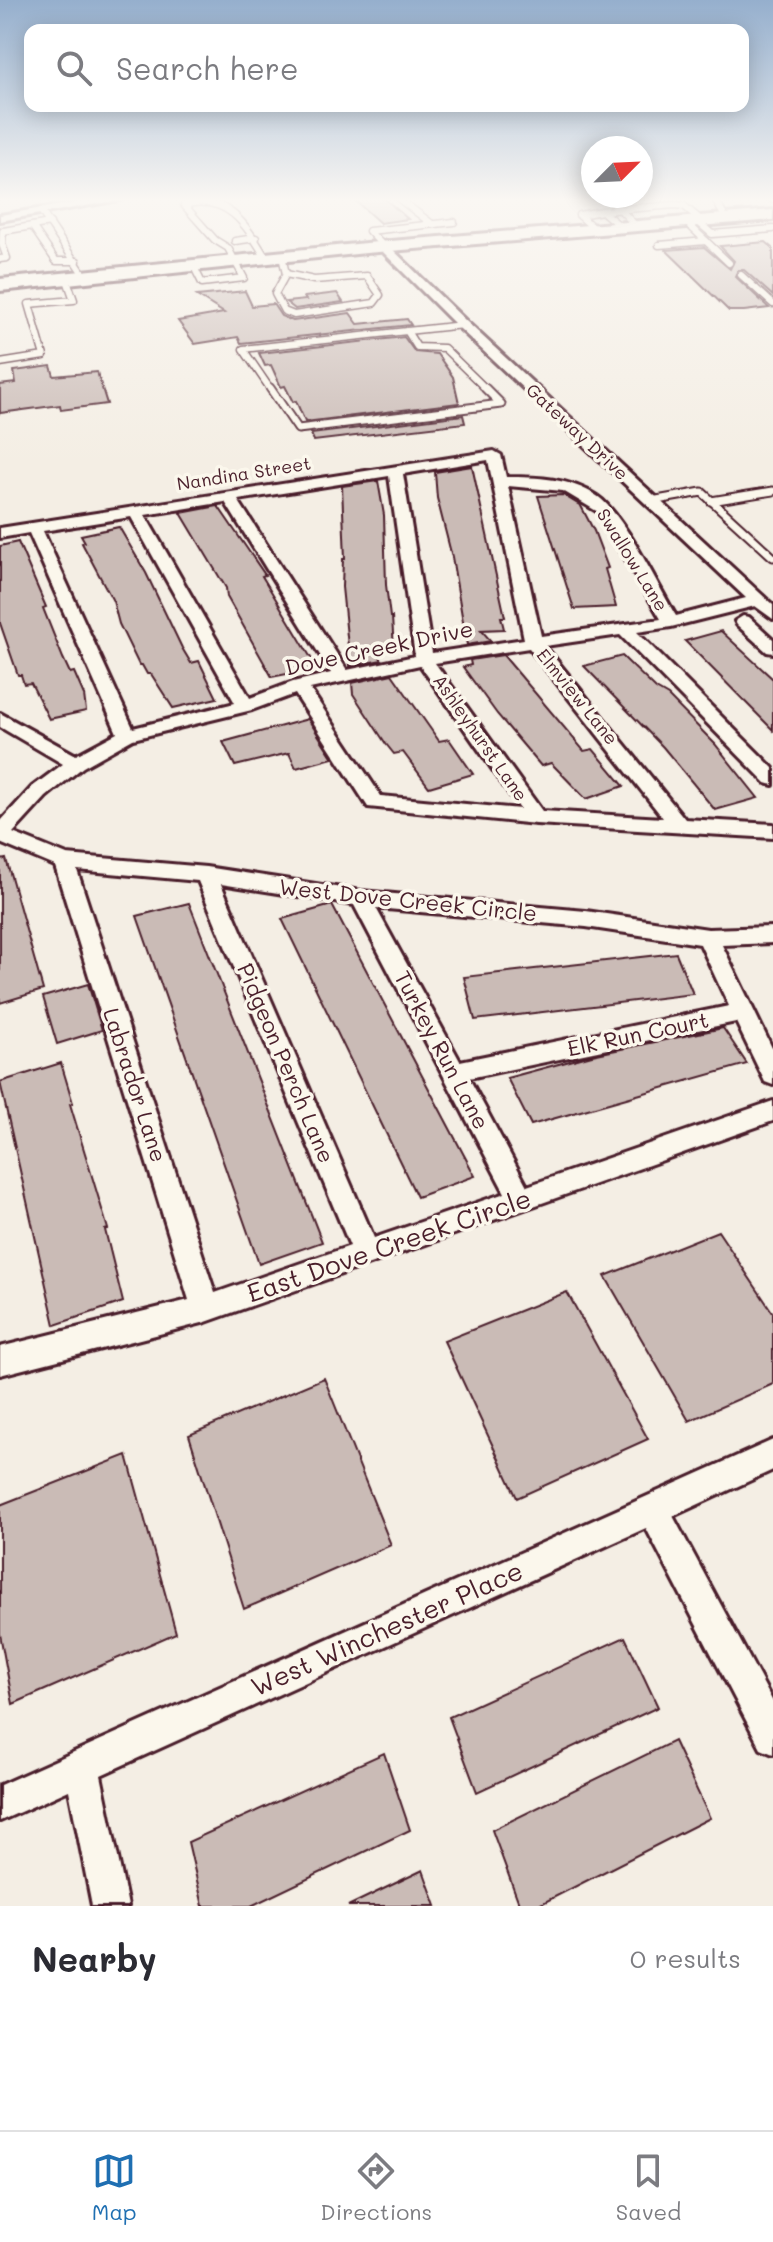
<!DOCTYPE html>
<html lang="en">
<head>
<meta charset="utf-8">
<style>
	:root { --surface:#fff; --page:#f2f2f3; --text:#2b2b33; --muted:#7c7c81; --line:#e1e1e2; --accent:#1f6fb2 }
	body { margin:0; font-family:Mali,sans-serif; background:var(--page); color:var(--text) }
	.compass { position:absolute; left:581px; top:136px; width:72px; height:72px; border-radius:50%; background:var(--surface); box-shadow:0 4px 20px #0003; rotate:66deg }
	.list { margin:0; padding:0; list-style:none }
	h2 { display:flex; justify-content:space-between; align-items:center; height:104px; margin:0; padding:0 32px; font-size:34px }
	h2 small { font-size:26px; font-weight:400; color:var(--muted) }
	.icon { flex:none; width:44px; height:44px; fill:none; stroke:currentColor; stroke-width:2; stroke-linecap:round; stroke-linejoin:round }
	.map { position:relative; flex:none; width:773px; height:1906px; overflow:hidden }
	.search { position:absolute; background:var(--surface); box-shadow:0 4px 20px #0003; left:24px; right:24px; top:24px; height:88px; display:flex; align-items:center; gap:20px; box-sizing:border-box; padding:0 28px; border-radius:16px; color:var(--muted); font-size:30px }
	.sheet { height:224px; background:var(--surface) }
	nav { display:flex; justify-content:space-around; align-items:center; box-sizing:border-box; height:112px; border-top:2px solid var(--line); background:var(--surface); font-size:22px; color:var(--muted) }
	nav a { display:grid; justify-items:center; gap:4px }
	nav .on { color:var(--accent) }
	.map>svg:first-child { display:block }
</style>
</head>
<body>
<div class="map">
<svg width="773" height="1906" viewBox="0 0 773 1906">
	<rect width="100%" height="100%" fill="#f4eee4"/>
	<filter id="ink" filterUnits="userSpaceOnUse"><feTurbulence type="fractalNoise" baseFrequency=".0125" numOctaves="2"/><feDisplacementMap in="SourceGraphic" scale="16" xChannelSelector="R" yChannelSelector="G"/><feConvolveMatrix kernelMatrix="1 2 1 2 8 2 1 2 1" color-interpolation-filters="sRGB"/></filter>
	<g filter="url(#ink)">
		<g fill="#cabbb6" stroke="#4a1f2b" stroke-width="2">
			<path d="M352,198H384L408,219L380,223Z"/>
			<path d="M766,242L773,248V296L744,270H738L735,276L769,308L744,311H729L666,250L704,247L730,269L734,261L720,246Z"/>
			<path d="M245,291L252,306L273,304L281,316L293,321L350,313L358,324L407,319L411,325L241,343L238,337L195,344L178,321L224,313L197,296Z"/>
			<path d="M337,293L343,302L295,309L286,302L306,300L304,297Z"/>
			<path d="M404,337L415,352L437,354L453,377L459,403L305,422L296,401L293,402L285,386L281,387L271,365L265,366L259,353Z"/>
			<path d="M51,366L54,376L97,372L107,404L61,410L60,405L0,413V385L16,383L14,371Z"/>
			<path d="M463,415L465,423L314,441L311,434Z"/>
			<path d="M472,466L505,617H501L504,629L481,630L491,641L467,645L452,557L437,498L435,472Z"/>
			<path d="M378,481L384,515L386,585L390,617H392L394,650L376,651L382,660L350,666L342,587L343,559H345L342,486Z"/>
			<path d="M563,495L581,506L594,531L608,568L605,569L616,607L574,609L538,496Z"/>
			<path d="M218,506L265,575L262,576L265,581L317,668L272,677L227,597L226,588L181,513Z"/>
			<path d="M119,527L146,573L182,648L191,663L199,661L217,698L173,708L151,674H147L142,665H139L119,624L113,601L82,543L85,542L81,535Z"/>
			<path d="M18,542L46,607L43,608L63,658L70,673L74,672L84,695L86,711L49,719L31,683L24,684L21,675H18L0,623V546Z"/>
			<path d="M721,631L773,679V730L685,641Z"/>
			<path d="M503,655L584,751L593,749L624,786L586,799L551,763L541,766L497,714L463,667L471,665L470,660Z"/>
			<path d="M622,656L656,689L668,696L715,744L758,798L715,810L663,747L584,666Z"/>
			<path d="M392,674L439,741L449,739L473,774L429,787L403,752L394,754L386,744L353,694L352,683Z"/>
			<path d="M308,719L333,758L296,768L289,753L235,766L223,742Z"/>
			<path d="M6,859L43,990L0,1003V860Z"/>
			<path d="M189,903L322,1242L259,1264L137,916Z"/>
			<path d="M332,905L410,1053L475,1176L417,1197L282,919Z"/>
			<path d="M676,953L693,994L475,1020L464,977Z"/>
			<path d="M88,984L102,1030L57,1044L43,997Z"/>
			<path d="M723,1028L747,1064L531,1125L507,1078L592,1055Z"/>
			<path d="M61,1063L73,1103L70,1104L108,1229L105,1230L123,1302L55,1325L0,1082Z"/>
			<path d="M718,1231L773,1313V1384L689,1421L605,1276Z"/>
			<path d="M567,1292L648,1439L517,1498L444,1341Z"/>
			<path d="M324,1378L391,1545L244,1609L189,1435Z"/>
			<path d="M127,1455L176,1633L13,1704L0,1634V1505Z"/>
			<path d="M625,1637L658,1707L477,1792L449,1717Z"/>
			<path d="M674,1741L710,1818L537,1906H520L492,1830Z"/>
			<path d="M384,1753L410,1830L251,1906H203L188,1842Z"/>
			<path d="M423,1870L436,1906H348Z"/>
		</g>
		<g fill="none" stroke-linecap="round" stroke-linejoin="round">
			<g stroke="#4a1f2b" stroke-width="9">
				<g id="service-far1">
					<path d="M398,198L432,224"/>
					<path d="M609,198L636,226"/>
					<path d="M770,198L773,200"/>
					<path d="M41,211L84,275"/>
					<path d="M602,211L675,205L684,206L702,221"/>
					<path d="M726,219L716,201L754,198"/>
					<path d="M697,221L712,234L773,229"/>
					<path d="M686,222L729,263"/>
					<path d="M32,226L56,261H77"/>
					<path d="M596,230L579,215L602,211L621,227"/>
					<path d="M235,241L256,238"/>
					<path d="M659,245L706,241"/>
					<path d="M384,247L369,231L454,222"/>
					<path d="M282,256L286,274"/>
					<path d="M0,259L7,258L2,244L3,231L50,223"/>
					<path d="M193,265L202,283L244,278L228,248L215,240L184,205C228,193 246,225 266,258"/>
					<path d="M286,274L314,280L367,276L380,295L374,303L294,315L284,311L275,294Z"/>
					<path d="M741,275L773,304"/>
					<path d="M407,331L417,347L444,348L487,390"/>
					<path d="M407,331L463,325"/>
					<path d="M0,363L44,356L29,304L74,300L66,277"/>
					<path d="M271,390L243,349L407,331"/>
				</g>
			</g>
			<g stroke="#4a1f2b" stroke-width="11">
				<g id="service">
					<path d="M270,388L298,429L501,404L485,388"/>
					<path d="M651,501L702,492L773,557"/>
					<path d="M711,501L773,491"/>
				</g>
			</g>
			<g stroke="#4a1f2b" stroke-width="6">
				<g id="minor">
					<path d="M104,198H130L0,221V215Z"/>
					<path d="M380,245H388L467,322L773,605V619L755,606L671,627L637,632L773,768V785L766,783L620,635L545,646L685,819L773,824V838L536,824L368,807L295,694L252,710L133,739L83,767L46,797L13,833L67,855L206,867L361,891L586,911L708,929L773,927V943L722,945L773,1050V1085L765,1082L736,1022L469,1078L527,1186L773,1101V1121L206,1322L0,1375V1347L189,1300L55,866L0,843V822L32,787L63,764L0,727V713L76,755L117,733L29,533L0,538V528L494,451L501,455L506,477C537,477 570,478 597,496C623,513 658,586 676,616L746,598L459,328L380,249ZM488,460L524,639L432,653L403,474ZM389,476L415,656L347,670L238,500ZM508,486L563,491L598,512L661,619L541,636ZM225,502L331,673L293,682L250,698L145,515ZM131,517L235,703L133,728L43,531ZM529,648L663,818L542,811L435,663ZM420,665L520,809L381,796L310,689ZM77,870L198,881L350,1246L215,1293ZM221,884L354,905L505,1193L374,1238ZM376,908L586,927L700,944L729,1006L460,1061Z"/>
					<path d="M743,616L749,617L773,639V653L767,652L737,625L735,621Z"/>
					<path d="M773,1440V1470L673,1516L773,1702V1754L761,1749L646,1528L101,1775L128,1906H92L69,1790L0,1821V1785Z"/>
				</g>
			</g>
			<g stroke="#4a1f2b" stroke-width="6">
				<path id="primary" d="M773,210V220L366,253L0,291V279L366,243Z"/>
			</g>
			<use href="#service-far1" stroke="#fbf7ec" stroke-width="6"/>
			<use href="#service" stroke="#fbf7ec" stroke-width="7"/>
			<use href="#minor" fill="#fbf7ec" fill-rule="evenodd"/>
			<use href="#primary" fill="#fbf7ec" fill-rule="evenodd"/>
		</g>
	</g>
	<linearGradient id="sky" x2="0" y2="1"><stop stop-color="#95afcd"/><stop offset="0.43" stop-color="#faf7f3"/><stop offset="1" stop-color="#faf7f3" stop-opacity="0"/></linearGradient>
	<rect width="773" height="465" fill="url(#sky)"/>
	<g text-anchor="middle" stroke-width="7" stroke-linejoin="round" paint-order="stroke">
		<g font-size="18" fill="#4a1f2b" stroke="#fbf7ec">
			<text transform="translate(577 432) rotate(43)" y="6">Gateway Drive</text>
			<text transform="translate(244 474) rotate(-9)" y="6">Nandina Street</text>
			<text transform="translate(632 560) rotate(58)" y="6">Swallow Lane</text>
			<text transform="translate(577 697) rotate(51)" y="6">Elmview Lane</text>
			<text transform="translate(480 738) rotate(55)" y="6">Ashleyhurst Lane</text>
		</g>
		<g font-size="22" fill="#4a1f2b" stroke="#fbf7ec">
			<text transform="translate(379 648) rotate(-12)" y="8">Dove Creek Drive</text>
			<text transform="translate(408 900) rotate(6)" y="8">West Dove Creek Circle</text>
			<text transform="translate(638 1034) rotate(-12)" y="8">Elk Run Court</text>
			<text transform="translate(442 1050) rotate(62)" y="8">Turkey Run Lane</text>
			<text transform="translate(286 1063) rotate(67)" y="8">Pidgeon Perch Lane</text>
			<text transform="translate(135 1085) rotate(72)" y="8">Labrador Lane</text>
		</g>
		<g font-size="26" fill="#4a1f2b" stroke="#fbf7ec">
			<text transform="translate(389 1246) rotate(-19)" y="9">East Dove Creek Circle</text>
			<text transform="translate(387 1629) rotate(-24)" y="9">West Winchester Place</text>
		</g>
	</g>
</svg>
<svg class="compass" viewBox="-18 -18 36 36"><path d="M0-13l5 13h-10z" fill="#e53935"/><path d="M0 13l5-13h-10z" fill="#7c7c81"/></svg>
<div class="search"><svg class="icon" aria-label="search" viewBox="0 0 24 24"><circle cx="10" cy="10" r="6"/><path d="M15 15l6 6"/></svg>Search here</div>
</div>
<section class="sheet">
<h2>Nearby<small>0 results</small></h2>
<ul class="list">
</ul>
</section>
<nav>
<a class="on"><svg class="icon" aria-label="map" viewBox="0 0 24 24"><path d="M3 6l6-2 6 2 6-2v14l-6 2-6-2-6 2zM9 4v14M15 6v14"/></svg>Map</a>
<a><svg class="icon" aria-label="directions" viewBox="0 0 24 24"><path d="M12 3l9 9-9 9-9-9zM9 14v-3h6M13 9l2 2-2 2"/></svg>Directions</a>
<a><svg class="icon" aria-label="saved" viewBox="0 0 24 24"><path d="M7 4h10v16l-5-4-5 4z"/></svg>Saved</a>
</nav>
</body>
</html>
